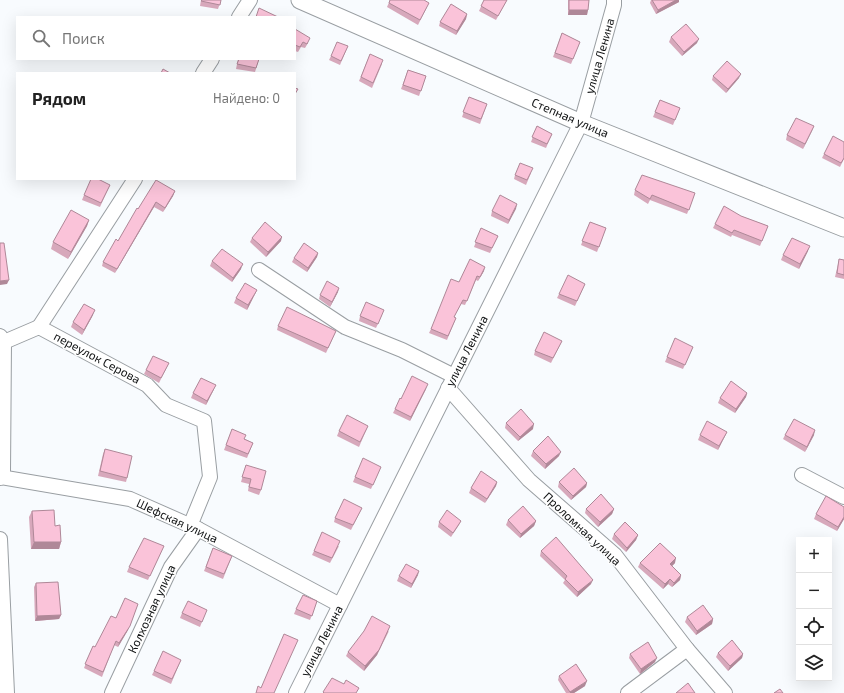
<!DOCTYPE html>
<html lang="ru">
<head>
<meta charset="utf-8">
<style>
	:root { --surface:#fff; --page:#f2f2f2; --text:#222; --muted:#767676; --line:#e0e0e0 }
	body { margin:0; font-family:"Exo 2",sans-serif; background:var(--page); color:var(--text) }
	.controls { position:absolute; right:12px; bottom:12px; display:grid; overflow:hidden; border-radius:0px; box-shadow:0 4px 16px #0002 }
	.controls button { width:36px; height:36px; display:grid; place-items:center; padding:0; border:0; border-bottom:1px solid var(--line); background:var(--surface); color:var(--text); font:20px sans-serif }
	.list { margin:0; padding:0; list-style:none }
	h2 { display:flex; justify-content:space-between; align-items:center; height:52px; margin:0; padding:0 16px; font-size:17px }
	h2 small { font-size:13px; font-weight:400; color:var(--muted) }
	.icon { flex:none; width:22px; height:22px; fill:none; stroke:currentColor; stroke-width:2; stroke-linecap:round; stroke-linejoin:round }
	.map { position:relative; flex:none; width:844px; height:693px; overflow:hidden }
	.search { position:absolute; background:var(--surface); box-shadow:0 4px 16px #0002; left:16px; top:16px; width:280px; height:44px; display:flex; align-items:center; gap:10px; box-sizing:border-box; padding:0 14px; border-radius:0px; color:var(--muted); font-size:15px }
	.panel { position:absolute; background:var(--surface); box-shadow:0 4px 16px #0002; left:16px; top:72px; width:280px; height:108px; border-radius:0px }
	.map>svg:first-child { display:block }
</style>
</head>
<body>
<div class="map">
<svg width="844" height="693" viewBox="0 0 844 693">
	<rect width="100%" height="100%" fill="#f8fbfe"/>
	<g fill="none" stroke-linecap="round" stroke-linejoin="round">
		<g stroke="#999ea2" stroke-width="16">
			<g id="minor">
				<path d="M239,17L250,0"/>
				<path d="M203,73L212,59"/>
				<path d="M259,270L345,327L402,350L454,376"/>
				<path d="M39,327L135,179"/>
				<path d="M0,336L4,342L3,472L0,478"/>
				<path d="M4,342L39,327L147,385L166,405L204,421L210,477L190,526"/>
				<path d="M448,388L529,480L615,555L687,649L725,693"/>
				<path d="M802,475L844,497"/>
				<path d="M0,477L130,499L198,529L340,605"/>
				<path d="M0,539L7,693"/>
				<path d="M112,693L171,567L198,529"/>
				<path d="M296,693L581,123L614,5V0"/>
				<path d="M628,693L687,649"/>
			</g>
		</g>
		<g stroke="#999ea2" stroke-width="19">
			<path id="major" d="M300,0L581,123L844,228"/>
		</g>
		<use href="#minor" stroke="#fff" stroke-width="14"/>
		<use href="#major" stroke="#fff" stroke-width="17"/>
	</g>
	<g fill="#d7a8bb">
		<path d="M201,0H221L218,9L200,6Z"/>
		<path d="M390,0L427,7L418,25L387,7Z"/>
		<path d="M484,0H507L496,20L479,11Z"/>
		<path d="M568,0H589L587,15H568Z"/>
		<path d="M651,0H679V2L656,14L650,3Z"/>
		<path d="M467,14L466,19L456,35L439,26L440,22Z"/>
		<path d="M295,29L308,43L305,48L301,47L298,52L295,51Z"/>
		<path d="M562,33L580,42L571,64L553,57Z"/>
		<path d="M671,37L697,43L682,56L669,42Z"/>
		<path d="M348,46L340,65L329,60L331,56Z"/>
		<path d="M370,54L382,64L372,88L359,81Z"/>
		<path d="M238,59H259L255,72L236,69Z"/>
		<path d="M408,70L426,76L419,96L401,89Z"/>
		<path d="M713,76L739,78L726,93L712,80Z"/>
		<path d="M469,97L487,104L480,124L462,117Z"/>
		<path d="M660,100L680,108L673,125L653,117Z"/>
		<path d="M537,126L552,134L546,148L531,142Z"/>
		<path d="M814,126L803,149L786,140L787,135Z"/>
		<path d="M844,142V159L840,167L822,158L824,154Z"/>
		<path d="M531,173L526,185L514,179L515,175Z"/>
		<path d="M110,185L100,207L82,200L84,195Z"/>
		<path d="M635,190L695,193L687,214L650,200L648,204L634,195Z"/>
		<path d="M175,191L173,196L163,212L154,207L115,273L102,266L103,262L118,241L138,209Z"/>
		<path d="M517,204L508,224L491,216L492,211Z"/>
		<path d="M741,216L768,226L760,246L732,235L731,237L713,228L715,224Z"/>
		<path d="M89,220L87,226L68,259L51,249L53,242Z"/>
		<path d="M590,222L606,228L597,252L581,245Z"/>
		<path d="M481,228L498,236L490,253L474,247Z"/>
		<path d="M252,238L281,241L266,257L250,242Z"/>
		<path d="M808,251L799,269L781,260L783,255Z"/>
		<path d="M318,253L317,257L307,272L292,262L294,258Z"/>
		<path d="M839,259L844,260V279L835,277L838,264Z"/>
		<path d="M212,261L241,269L232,282L210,266Z"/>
		<path d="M484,271L478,281L476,280L465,305L461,304L454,317L456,318L447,340L429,333L431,329L459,282Z"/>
		<path d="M585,284L575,306L557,298L559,294Z"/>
		<path d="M257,290L247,310L234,303L236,298Z"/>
		<path d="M338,292L330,307L319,299L320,295Z"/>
		<path d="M93,315L82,335L71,327L73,322Z"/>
		<path d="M382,315L376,328L359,321L360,316Z"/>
		<path d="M278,326L336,331L326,353L277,330Z"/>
		<path d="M562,341L551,363L534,355L535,351Z"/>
		<path d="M693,347L683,369L665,362L667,357Z"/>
		<path d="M169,363L159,383L144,374L146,370Z"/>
		<path d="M214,389L206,405L191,398L193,393Z"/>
		<path d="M426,389L410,421L393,413L395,409L401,399Z"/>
		<path d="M747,393L746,397L735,413L718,403L720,398Z"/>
		<path d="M506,423L533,429L518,441L505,428Z"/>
		<path d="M368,426L359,447L337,436L339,431Z"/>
		<path d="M232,429L245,439L253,443L247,458L224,450Z"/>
		<path d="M727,432L718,450L698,440L700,435Z"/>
		<path d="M785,435H814L805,452L783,439Z"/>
		<path d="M105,449L127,478L126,482L98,476L103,454Z"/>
		<path d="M533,451L559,456L545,469L531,456Z"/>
		<path d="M246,465L261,490L259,495L248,491L249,484L241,482Z"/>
		<path d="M381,467L371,489L353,482L355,477Z"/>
		<path d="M497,482L496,486L485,503L469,493L471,488Z"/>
		<path d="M559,482L587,483L586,487L571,500L558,487Z"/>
		<path d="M362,508L351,530L334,522L335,518Z"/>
		<path d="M586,509H614L612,514L598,527L585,513Z"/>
		<path d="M32,511L55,526L61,542L59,549H31L29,517Z"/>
		<path d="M816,514L844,519L837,531L814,519Z"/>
		<path d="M508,520L536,521L534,526L520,538L506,525Z"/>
		<path d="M461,521L459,525L451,537L438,527L439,522Z"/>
		<path d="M614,534L638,535L636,540L626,552L612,539Z"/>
		<path d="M339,546L330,563L312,555L314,551Z"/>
		<path d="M213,548L232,556L223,579L204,571Z"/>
		<path d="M162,550L148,580L127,572L129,567Z"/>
		<path d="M541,551L591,584L577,597L563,583L565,580L540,556Z"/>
		<path d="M640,563H675L672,566L681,575L680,580L672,587L668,584L663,589L638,567Z"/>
		<path d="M418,575L411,588L397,581L399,576Z"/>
		<path d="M36,583L61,615L59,619L35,621L34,587Z"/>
		<path d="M317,601L310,620L294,614L296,609Z"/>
		<path d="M182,613L205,614L200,627L180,618Z"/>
		<path d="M687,617L713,619L712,624L696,635L685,622Z"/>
		<path d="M128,630L118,647L114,645L102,677L84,668L93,646L95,647Z"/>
		<path d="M389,631L377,655L364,671L346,656L348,652Z"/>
		<path d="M718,653L743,654L742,658L728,671L716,657Z"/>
		<path d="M630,654L655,662L640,674L629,658Z"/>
		<path d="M181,660L171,684L152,675L154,671Z"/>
		<path d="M559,676L585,686L574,693H566L558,680Z"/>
	</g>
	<g fill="#af8898">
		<path d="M676,0H679V2L656,14L658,10Z"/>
		<path d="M569,10H588L587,15H568Z"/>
		<path d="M467,14L466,19L456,35L457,31Z"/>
		<path d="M699,39L697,43L682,56L684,52Z"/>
		<path d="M741,74L739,78L726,93L728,89Z"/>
		<path d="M814,126L812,131L803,149L805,144Z"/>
		<path d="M175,191L173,196L163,212L165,208Z"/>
		<path d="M156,202L154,207L115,273L117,269Z"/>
		<path d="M517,204L516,209L508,224L509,220Z"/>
		<path d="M89,220L87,226L68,259L71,252Z"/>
		<path d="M282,237L281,241L266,257L268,252Z"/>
		<path d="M810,246L808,251L799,269L800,264Z"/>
		<path d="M318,253L317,257L307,272L308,268Z"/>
		<path d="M243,264L241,269L232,282L233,278Z"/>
		<path d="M485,267L484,271L478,281Z"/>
		<path d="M9,280L7,284L0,285V281Z"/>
		<path d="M339,288L338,292L330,307L332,302Z"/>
		<path d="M257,290L247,310L248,305Z"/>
		<path d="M95,310L93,315L82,335L84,330Z"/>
		<path d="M428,384L426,389L410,421L411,417Z"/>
		<path d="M216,385L206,405L207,401Z"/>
		<path d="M747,393L746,397L735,413L736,409Z"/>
		<path d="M534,424L533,429L518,441L520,437Z"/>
		<path d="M815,430L814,435L805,452L807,447Z"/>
		<path d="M727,432L718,450L719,446Z"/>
		<path d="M561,452L559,456L545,469L546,464Z"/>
		<path d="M497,482L496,486L485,503L487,499Z"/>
		<path d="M587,483L586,487L571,500L573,496Z"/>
		<path d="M614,509L612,514L598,527L600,522Z"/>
		<path d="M844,517V519L837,531L838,527Z"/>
		<path d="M536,521L534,526L520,538L521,534Z"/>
		<path d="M638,535L636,540L626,552L627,548Z"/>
		<path d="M34,542H61L59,549H31Z"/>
		<path d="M676,558L675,563L669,569L670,564Z"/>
		<path d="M419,571L418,575L411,588L412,584Z"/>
		<path d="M681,575L680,580L672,587L674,583Z"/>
		<path d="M670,579L668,584L663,589L665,584Z"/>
		<path d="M593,580L591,584L577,597L578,592Z"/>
		<path d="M138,604L128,630L118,647L119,643Z"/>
		<path d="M61,615L59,619L35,621L37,616Z"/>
		<path d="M713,619L712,624L696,635L697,631Z"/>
		<path d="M390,626L377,655L364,671L365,666Z"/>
		<path d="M743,654L742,658L728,671L730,666Z"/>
		<path d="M657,658L655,662L640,674L641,669Z"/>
		<path d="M587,681L585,686L574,693H570V692Z"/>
	</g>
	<g fill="#fac3d9" stroke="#af8898">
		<path d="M202,0H221L220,5L201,1Z"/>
		<path d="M390,0H424L429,3L420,20L389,3Z"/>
		<path d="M484,0H507L498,16L481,6Z"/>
		<path d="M569,0H589L588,10H569Z"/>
		<path d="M652,0H676L658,10Z"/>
		<path d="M451,4L467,14L457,31L440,22Z"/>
		<path d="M259,8L278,17H256Z"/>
		<path d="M686,24L699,39L684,52L671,37Z"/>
		<path d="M295,29L310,38L307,44L303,42L300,47L295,45Z"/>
		<path d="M562,33L580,42L573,59L555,53Z"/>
		<path d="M337,42L348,46L341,61L331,56Z"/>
		<path d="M370,54L383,60L373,83L361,77Z"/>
		<path d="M239,59H259L256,68L237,64Z"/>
		<path d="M727,61L741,74L728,89L713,76Z"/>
		<path d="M163,69L170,73H161Z"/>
		<path d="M408,70L426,76L421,91L403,85Z"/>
		<path d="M295,88L298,89L295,94Z"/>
		<path d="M469,97L487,104L481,119L463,112Z"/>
		<path d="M660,100L680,108L675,120L655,112Z"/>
		<path d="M796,118L814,126L805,144L787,135Z"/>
		<path d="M537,126L552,134L547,144L532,137Z"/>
		<path d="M833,136L844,142V158L841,163L824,154Z"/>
		<path d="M520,163L533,168L527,180L515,175Z"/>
		<path d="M642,175L695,193L689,210L652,195L650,199L635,190Z"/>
		<path d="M91,179H98L110,185L101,203L84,195Z"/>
		<path d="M156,180L175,191L165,208L156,202L117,269L103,262L116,239L118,241L137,208L138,209Z"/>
		<path d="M500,195L517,204L509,220L492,211Z"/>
		<path d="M724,206L741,216L768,226L762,241L734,230L732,233L715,224Z"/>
		<path d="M71,210L89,220L71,252L53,242Z"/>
		<path d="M265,222L282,237L268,252L252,238Z"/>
		<path d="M590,222L606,228L599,247L582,241Z"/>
		<path d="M481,228L498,236L492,248L475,242Z"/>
		<path d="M792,238L810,246L800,264L783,255Z"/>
		<path d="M0,243H4L9,280L0,281Z"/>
		<path d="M304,243L318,253L308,268L294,258Z"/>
		<path d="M222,249L243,264L233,278L212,261Z"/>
		<path d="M470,259L485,267L480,277L477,276L467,301L463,300L454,317L456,318L448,336L431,329L451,279L459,282Z"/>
		<path d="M839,259L844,260V275L837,273Z"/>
		<path d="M568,275L585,284L577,301L559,294Z"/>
		<path d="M327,281L339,288L332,302L320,295Z"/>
		<path d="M245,283L257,290L248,305L236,298Z"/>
		<path d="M366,302L384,310L378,324L360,316Z"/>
		<path d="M84,304L95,310L84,330L73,322Z"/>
		<path d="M287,307L336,331L328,348L278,326Z"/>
		<path d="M544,332L562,341L553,358L535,351Z"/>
		<path d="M675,338L693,347L685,365L667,357Z"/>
		<path d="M153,356L169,363L161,378L146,370Z"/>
		<path d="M412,376L428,384L411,417L395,409L400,398L401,399Z"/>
		<path d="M201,378L216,385L207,401L193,393Z"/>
		<path d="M731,381L747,393L736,409L720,398Z"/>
		<path d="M521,409L534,424L520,437L506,423Z"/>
		<path d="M347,415L368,426L360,442L339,431Z"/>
		<path d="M794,419L815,430L807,447L785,435Z"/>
		<path d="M707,421L727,432L719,446L700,435Z"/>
		<path d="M232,429L246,435L244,439L253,443L248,454L226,445Z"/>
		<path d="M548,436L561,452L546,464L533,451Z"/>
		<path d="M105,449L132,456L127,478L100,471Z"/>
		<path d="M363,458L381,467L373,485L355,477Z"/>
		<path d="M246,465L266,471L261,490L249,487L251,479L242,477Z"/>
		<path d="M574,468L587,483L573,496L559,482Z"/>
		<path d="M481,471L497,482L487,499L471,488Z"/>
		<path d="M601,494L614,509L600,522L586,509Z"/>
		<path d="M826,496L844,507V517L838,527L816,514Z"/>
		<path d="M344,499L362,508L353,525L335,518Z"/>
		<path d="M523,506L536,521L521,534L508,520Z"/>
		<path d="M54,510L55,526L60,525L61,542H34L32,511Z"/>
		<path d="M447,510L461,521L453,533L439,522Z"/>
		<path d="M625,522L638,535L627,548L614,534Z"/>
		<path d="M322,532L340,541L332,558L314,551Z"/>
		<path d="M556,537L593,580L578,592L565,579L567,576L541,551Z"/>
		<path d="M144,538L164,546L150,576L129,567Z"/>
		<path d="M660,543L676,558L670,564L681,575L674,583L670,579L665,584L640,563Z"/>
		<path d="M213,548L232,556L224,574L206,567Z"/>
		<path d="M406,564L419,571L412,584L399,576Z"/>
		<path d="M58,582L61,615L37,616L36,583Z"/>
		<path d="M303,595L317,601L312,616L296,609Z"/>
		<path d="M125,598L138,604L130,626L119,643L116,641L103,672L85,664L93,646L95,647L111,616L116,618Z"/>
		<path d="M188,601L207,610L202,622L182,613Z"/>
		<path d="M703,605L713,619L697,631L687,617Z"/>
		<path d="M372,616L390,626L379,650L365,666L348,652L364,631Z"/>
		<path d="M284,634L298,640L274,693H256L258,686L261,688Z"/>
		<path d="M732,640L743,654L730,666L718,653Z"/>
		<path d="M648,642L657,658L641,669L630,654Z"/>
		<path d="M163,651L181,660L172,679L154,671Z"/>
		<path d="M576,664L587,681L570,692L559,676Z"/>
		<path d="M332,678L344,684L346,680L359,688L356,693H324L323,692Z"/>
		<path d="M688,683L695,693H676Z"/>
		<path d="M780,689L783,693H774Z"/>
	</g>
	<g text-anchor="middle" stroke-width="3" stroke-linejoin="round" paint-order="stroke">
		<g font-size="12" fill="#111314" stroke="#fff">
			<text transform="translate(600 56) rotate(-74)" y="4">улица Ленина</text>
			<text transform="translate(570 118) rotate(23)" y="4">Степная улица</text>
			<text transform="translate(467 351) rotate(-63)" y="4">улица Ленина</text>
			<text transform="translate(97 358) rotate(28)" y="4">переулок Серова</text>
			<text transform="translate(177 521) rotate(25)" y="4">Шефская улица</text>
			<text transform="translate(582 529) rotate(43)" y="4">Проломная улица</text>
			<text transform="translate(152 609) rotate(-65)" y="4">Колхозная улица</text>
			<text transform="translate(322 641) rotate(-63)" y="4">улица Ленина</text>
		</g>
	</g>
</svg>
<div class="controls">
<button>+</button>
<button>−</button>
<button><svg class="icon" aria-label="locate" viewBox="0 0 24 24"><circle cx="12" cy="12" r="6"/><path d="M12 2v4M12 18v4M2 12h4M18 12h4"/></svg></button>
<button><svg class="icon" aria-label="layers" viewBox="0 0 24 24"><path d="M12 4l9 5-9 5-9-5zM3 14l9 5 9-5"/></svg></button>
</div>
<div class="search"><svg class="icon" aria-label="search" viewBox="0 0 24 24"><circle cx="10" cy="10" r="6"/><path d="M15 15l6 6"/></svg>Поиск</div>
<section class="panel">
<h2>Рядом<small>Найдено: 0</small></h2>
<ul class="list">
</ul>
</section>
</div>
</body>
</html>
